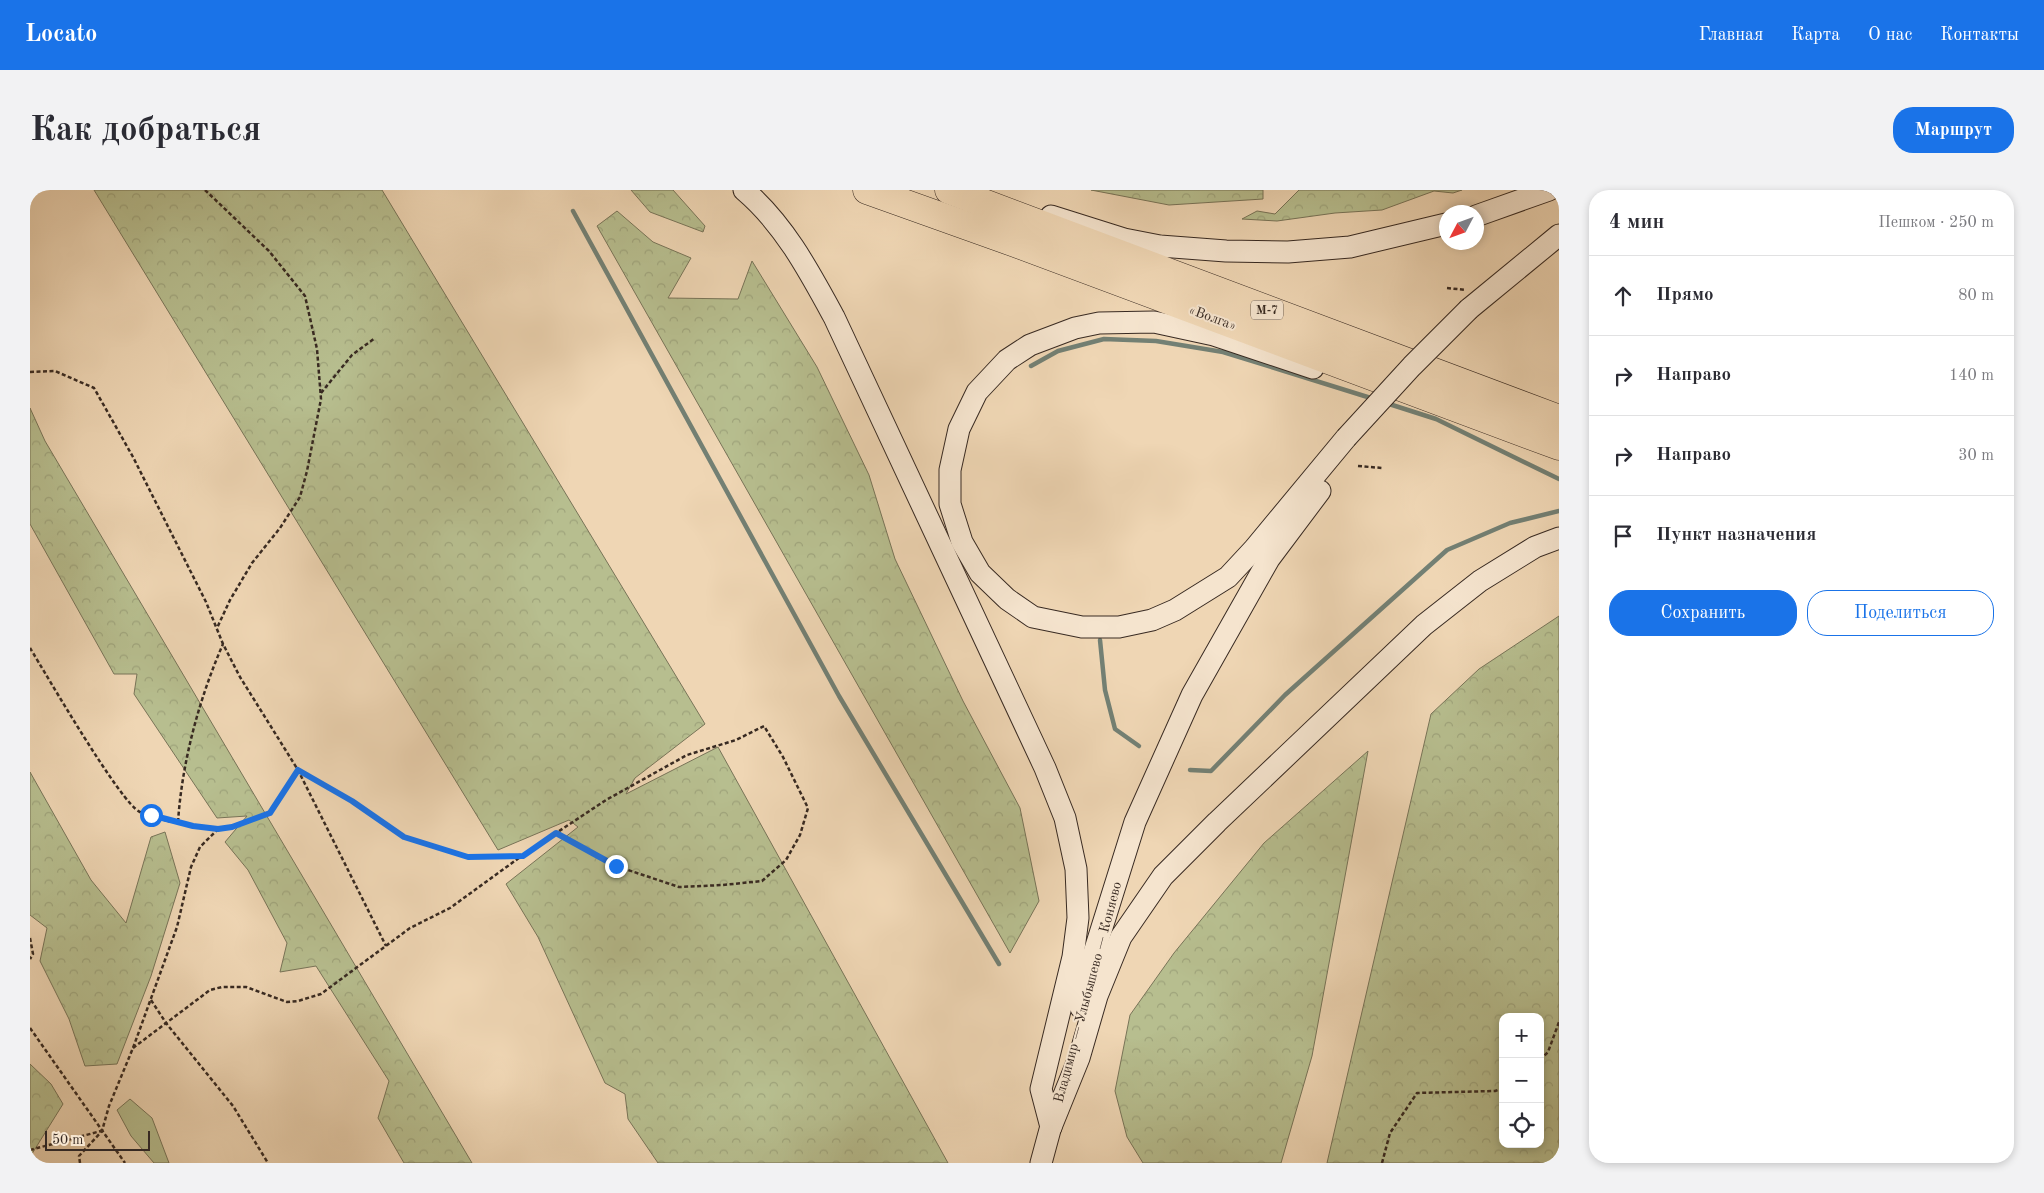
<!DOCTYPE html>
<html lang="ru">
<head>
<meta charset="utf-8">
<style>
	:root { --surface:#fff; --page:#f2f2f3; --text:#2b2b33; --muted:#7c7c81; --line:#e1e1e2; --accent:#1a73e8 }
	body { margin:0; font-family:"Old Standard TT",serif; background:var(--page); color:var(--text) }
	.controls { position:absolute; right:15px; bottom:15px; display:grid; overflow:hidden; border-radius:10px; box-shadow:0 2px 8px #0003 }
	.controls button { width:45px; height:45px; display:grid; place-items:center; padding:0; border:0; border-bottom:1px solid var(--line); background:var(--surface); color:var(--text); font:25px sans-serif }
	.compass { position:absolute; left:1409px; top:15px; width:45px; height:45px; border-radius:50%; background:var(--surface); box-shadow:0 2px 8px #0003; rotate:229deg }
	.scale { position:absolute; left:15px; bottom:12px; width:105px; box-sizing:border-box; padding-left:5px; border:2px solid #382a22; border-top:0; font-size:14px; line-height:18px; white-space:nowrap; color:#382a22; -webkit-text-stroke:4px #f5e4ce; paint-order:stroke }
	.stop { position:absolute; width:15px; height:15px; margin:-11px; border:4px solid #1a73e8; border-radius:50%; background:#fff }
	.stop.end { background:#1a73e8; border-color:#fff; box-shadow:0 1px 5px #0008 }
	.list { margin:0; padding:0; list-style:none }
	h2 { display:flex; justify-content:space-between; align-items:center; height:65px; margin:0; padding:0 20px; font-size:21px }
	h2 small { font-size:16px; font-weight:400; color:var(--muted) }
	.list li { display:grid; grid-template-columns:32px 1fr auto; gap:15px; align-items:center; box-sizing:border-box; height:80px; padding:0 20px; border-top:1px solid var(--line) }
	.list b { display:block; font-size:19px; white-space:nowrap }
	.list em { font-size:16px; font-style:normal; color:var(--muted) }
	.actions { display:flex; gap:10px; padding:15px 20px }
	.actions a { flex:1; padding:11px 0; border:1px solid var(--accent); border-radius:20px; text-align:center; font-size:18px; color:var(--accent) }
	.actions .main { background:var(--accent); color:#fff }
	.icon { flex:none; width:28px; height:28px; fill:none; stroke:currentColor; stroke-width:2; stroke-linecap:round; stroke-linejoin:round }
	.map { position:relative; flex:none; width:1529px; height:973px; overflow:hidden; border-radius:20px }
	header { display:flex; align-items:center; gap:30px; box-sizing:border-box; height:70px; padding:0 25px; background:var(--accent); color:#fff }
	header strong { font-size:24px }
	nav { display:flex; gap:28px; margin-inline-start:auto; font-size:18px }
	.intro { display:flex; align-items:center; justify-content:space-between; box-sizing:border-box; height:120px; padding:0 30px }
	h1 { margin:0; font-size:35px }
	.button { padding:12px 22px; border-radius:20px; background:var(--accent); color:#fff; font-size:18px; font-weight:700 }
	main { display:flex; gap:30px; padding:0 30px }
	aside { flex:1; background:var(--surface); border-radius:20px; box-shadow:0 2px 8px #0003 }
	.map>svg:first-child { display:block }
</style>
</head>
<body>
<header>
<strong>Locato</strong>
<nav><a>Главная</a><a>Карта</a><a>О нас</a><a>Контакты</a></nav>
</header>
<div class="intro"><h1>Как добраться</h1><a class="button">Маршрут</a></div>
<main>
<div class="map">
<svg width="1529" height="973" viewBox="0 0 1529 973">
	<defs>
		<pattern id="forest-crowns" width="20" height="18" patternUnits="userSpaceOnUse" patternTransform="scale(1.25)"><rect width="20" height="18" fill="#b7be8f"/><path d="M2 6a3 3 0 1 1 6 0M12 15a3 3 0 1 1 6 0" fill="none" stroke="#9ea37b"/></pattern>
	</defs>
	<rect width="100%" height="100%" fill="#efd6b4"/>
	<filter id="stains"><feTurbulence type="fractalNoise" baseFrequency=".004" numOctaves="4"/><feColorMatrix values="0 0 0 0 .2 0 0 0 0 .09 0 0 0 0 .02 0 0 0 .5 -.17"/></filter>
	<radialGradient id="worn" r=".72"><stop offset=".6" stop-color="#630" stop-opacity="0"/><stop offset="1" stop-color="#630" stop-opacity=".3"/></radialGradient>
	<path fill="#b7be8f" stroke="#787458" d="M100,909L122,928L139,973H124L101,946L87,920Z"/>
	<g fill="url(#forest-crowns)" stroke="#787458" fill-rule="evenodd">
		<path d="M64,0H352L675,534L605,588L596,604L688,557L918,973H628L598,929L595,904L575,893L508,747L476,694L548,637L539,630L468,660Z"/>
		<path d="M601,0H643L675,36L673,42L620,22Z"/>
		<path d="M1061,0H1233V9L1139,15Z"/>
		<path d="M1269,0H1432L1423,3L1404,1L1352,20L1305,23L1247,31L1212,29L1227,21L1245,24Z"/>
		<path d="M587,21L623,52L661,68L638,108L708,109L722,71L787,177L839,285L865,369L933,511L990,618L1009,711L980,763L567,36Z"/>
		<path d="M0,218L15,251L442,973H374L348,928L359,891L286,776L250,782L257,753L218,680L195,652L217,626L187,628L104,504L107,484H84L0,334Z"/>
		<path d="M1529,426V973H1297L1401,524L1449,479ZM1473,827H1510V954H1473Z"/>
		<path d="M1338,561L1282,866L1251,973H1113L1097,947L1085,901L1100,825L1144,763L1234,653Z"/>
		<path d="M0,582L61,690L96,733L121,647L135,642L150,693L121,786L87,874L55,876L39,829L10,771L17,738L0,725Z"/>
		<path d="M0,874L21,894L33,914L0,967Z"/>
	</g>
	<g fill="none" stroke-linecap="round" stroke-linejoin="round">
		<g stroke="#738074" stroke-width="4.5">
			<path d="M543,21L809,506L969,774"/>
			<path d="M1001,176L1028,161L1074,149L1126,151L1193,162L1344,209"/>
			<path d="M1356,213L1406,229L1529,289"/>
			<path d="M1070,450L1075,500L1085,539L1109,556"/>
			<path d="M1160,580L1181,581L1255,505L1417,360L1480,333L1529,321"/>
		</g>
		<g stroke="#382a22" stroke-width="23">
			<g id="secondary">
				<path d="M714,0C754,34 779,81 804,127L1015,578L1035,628L1046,679L1048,728L1043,767L1011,899L1021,937"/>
				<path d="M1021,26L1094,49L1130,56L1196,61L1258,62L1320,57L1416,34"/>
				<path d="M1446,26L1519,0"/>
				<path d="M1439,119L1529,45"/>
				<path d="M1283,178L1184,145L1124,132L1069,133L1045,138L1000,155L977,170L947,202L929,239L920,280V314L932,352L950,383L977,409L1003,427L1052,437H1089L1122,430L1145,420L1198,387L1224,359L1316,248"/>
				<path d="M1051,818L1063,766L1105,632L1162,505L1239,369L1290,301"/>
				<path d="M1021,937L1049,868L1067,806L1091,747L1133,686L1187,632L1394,435L1450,391L1505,357L1529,348"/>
				<path d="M1011,973L1024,925"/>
			</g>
		</g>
		<g stroke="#382a22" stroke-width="29">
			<g id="highway">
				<path d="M837,0L977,50L1529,256"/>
				<path d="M919,0L1529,229"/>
			</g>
		</g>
		<g stroke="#382a22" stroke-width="2.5" stroke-dasharray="4 2.5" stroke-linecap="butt">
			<path d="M175,0L239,61L275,106L287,159L291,209L277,281L270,307L250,338L222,373L200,410L187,438"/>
			<path d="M1417,98L1436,100"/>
			<path d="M0,182L25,181L64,198L103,267L176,412L193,454L210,487L268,580L356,756"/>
			<path d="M291,203L322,165L345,148"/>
			<path d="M1328,276L1352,278"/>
			<path d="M0,458C16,484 91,614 110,622C132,632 164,636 188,639"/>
			<path d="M269,581L321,611L374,647L438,667L491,665"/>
			<path d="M148,632C152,572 169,509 193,454"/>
			<path d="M0,748L3,764L0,769"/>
			<path d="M121,810L136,833L203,916L238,973"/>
			<path d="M0,838L95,973"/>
			<path d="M103,858L180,800L192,797H216L257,812L268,811L291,804L380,738L420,718L493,665L576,610L657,565L706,550L734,536L753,567L778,618L770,645L756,670L732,691L693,695L649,697L586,676L526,643"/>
			<path d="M1510,870L1518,862L1529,832"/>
			<path d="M0,960L71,941"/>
			<path d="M50,973L49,966L72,941L79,916L103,858L147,737L161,677L170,657L188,639L202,637L240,623L268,580"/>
			<path d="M1352,973L1360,943L1387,903L1465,901L1473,898"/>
		</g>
		<use href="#secondary" stroke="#f5e4ce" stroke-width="21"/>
		<use href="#highway" stroke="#efd6b4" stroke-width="28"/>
		<g stroke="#382a22" stroke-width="23" stroke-linecap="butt">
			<path id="secondary-bridge" d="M1316,248L1382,176L1439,119"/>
		</g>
		<use href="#secondary-bridge" stroke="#f5e4ce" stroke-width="21"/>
	</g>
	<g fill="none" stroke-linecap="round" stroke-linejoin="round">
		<path stroke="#1a73e8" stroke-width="6" d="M121,625L163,636L188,639L202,637L240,623L268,580L322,611L374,647L438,667L493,666L526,643L586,676"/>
	</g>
	<g text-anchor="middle" stroke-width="4" stroke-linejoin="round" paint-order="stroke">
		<rect fill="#f5e4ce" stroke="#716256" stroke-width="1" x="1221" y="110.5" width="32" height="19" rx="4"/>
		<g font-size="12" font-weight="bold" fill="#382a22">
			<text x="1237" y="124">М-7</text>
		</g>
		<g font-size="14" fill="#382a22" stroke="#f5e4ce">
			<text transform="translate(1183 127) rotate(20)" y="5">«Волга»</text>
			<text transform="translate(1057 802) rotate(-75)" y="5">Владимир — Улыбышево — Коняево</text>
		</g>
	</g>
	<rect width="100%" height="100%" filter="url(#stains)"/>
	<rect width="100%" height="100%" fill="url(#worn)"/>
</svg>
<div class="controls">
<button>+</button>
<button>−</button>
<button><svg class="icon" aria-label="locate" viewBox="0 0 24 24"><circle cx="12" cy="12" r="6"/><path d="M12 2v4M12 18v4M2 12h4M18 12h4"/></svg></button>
</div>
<svg class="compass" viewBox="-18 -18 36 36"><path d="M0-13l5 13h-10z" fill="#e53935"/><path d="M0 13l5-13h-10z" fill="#7c7c81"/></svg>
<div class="scale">50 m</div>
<div class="stop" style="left:121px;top:625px"></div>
<div class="stop end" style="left:586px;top:676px"></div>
</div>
<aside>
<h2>4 мин<small>Пешком · 250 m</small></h2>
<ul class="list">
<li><svg class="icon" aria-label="ahead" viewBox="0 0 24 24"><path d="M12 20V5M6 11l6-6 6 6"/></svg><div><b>Прямо</b></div><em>80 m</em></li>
<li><svg class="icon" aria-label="right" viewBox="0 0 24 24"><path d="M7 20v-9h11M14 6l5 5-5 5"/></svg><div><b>Направо</b></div><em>140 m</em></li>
<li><svg class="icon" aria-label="right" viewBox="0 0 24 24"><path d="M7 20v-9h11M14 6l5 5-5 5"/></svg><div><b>Направо</b></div><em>30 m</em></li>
<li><svg class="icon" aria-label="arrive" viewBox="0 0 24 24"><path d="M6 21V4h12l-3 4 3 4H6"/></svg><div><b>Пункт назначения</b></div></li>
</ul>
<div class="actions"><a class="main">Сохранить</a><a>Поделиться</a></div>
</aside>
</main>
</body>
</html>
